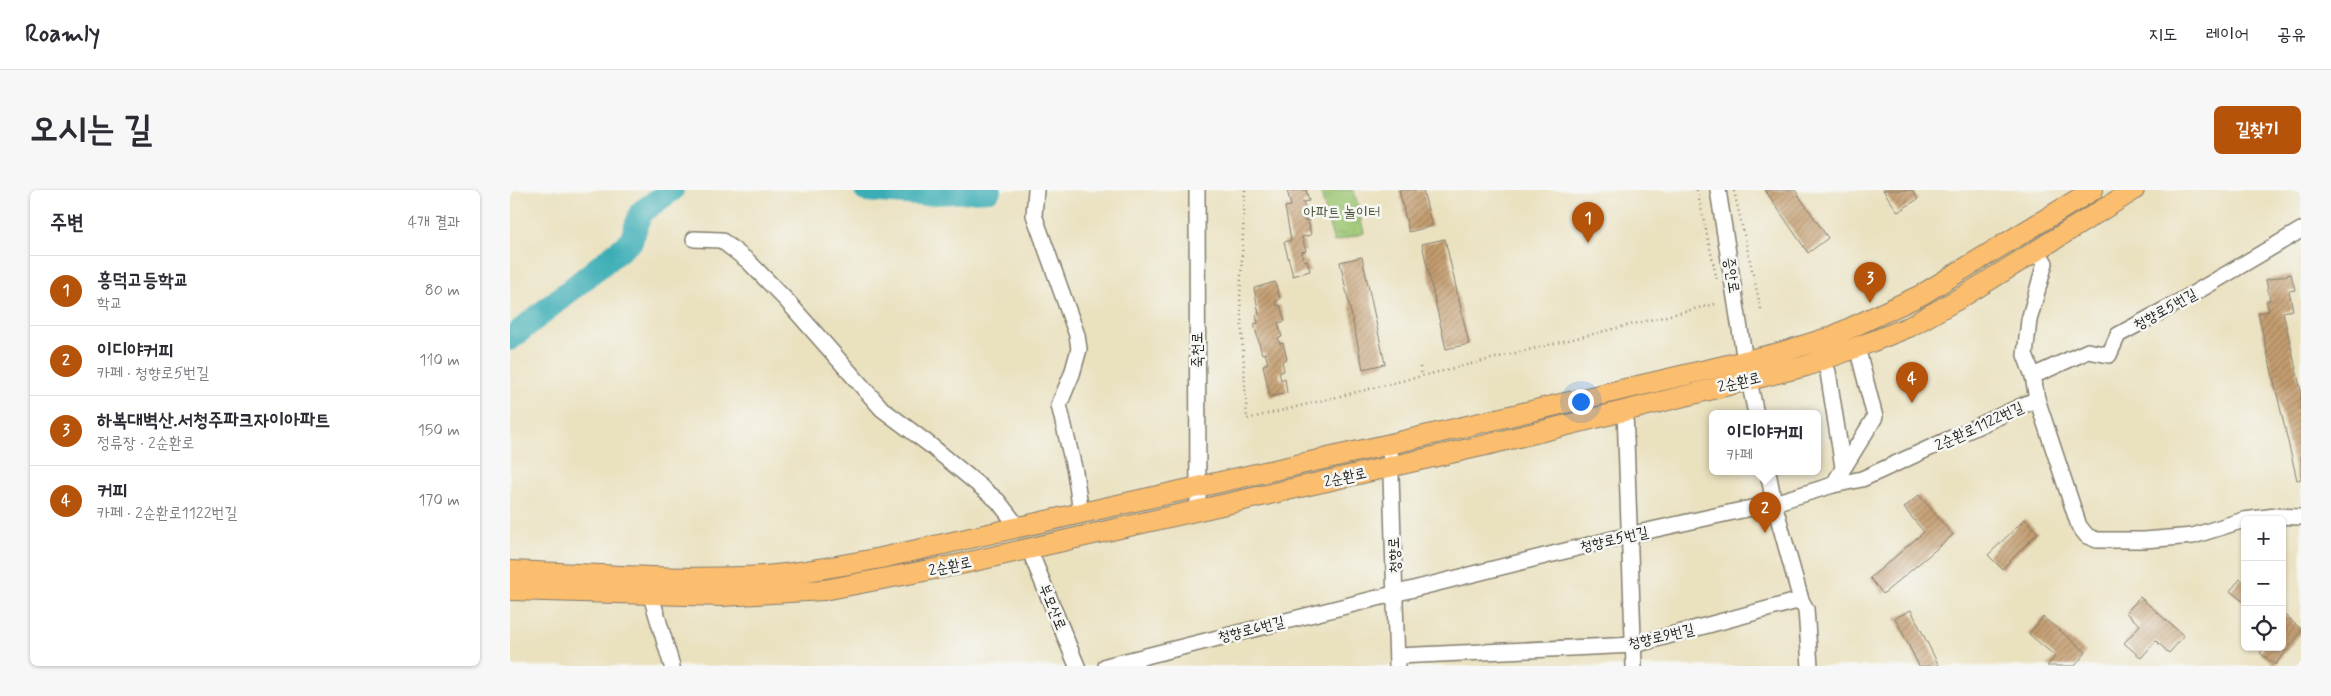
<!DOCTYPE html>
<html lang="ko">
<head>
<meta charset="utf-8">
<style>
	:root { --surface:#fff; --page:#f7f7f7; --text:#2b2b33; --muted:#7c7c81; --line:#e1e1e2; --accent:#b45309 }
	body { margin:0; font-family:Mynerve,"Poor Story",sans-serif; background:var(--page); color:var(--text) }
	.controls { position:absolute; right:15px; bottom:15px; display:grid; overflow:hidden; border-radius:8px; box-shadow:0 1px 4px #0004 }
	.controls button { width:45px; height:45px; display:grid; place-items:center; padding:0; border:0; border-bottom:1px solid var(--line); background:var(--surface); color:var(--text); font:25px sans-serif }
	.you { position:absolute; left:1070px; top:211px; width:18px; height:18px; margin:-12px; border:4px solid #fff; border-radius:50%; background:#1a73e8; box-shadow:0 0 0 8px #1a73e833 }
	.badge { display:grid; place-items:center; width:32px; height:32px; border-radius:50%; background:var(--accent); color:#fff; font-size:16px; font-weight:700 }
	.pin { position:absolute; translate:-50% -41px; filter:drop-shadow(0 1px 2px #0008) }
	.pin::after { content:''; position:absolute; top:26px; width:18px; height:15px; background:inherit; clip-path:polygon(0 0,100% 0,50% 100%) }
	.popup { position:absolute; left:1199px; top:220px; width:112px; height:65px; box-sizing:border-box; display:grid; place-content:center; border-radius:8px; background:var(--surface); filter:drop-shadow(0 1px 4px #0005); font-size:16px; white-space:nowrap; color:var(--muted) }
	.popup b { font-size:19px; color:var(--text) }
	.popup::after { content:''; position:absolute; left:50%; top:100%; margin-left:-10px; border:10px solid transparent; border-top-color:var(--surface) }
	.list { margin:0; padding:0; list-style:none }
	h2 { display:flex; justify-content:space-between; align-items:center; height:65px; margin:0; padding:0 20px; font-size:21px }
	h2 small { font-size:16px; font-weight:400; color:var(--muted) }
	.list li { display:grid; grid-template-columns:32px 1fr auto; gap:15px; align-items:center; box-sizing:border-box; height:70px; padding:0 20px; border-top:1px solid var(--line) }
	.list b { display:block; font-size:19px; white-space:nowrap }
	.list p { margin:0; font-size:16px; white-space:nowrap; color:var(--muted) }
	.list em { font-size:16px; font-style:normal; color:var(--muted) }
	.icon { flex:none; width:28px; height:28px; fill:none; stroke:currentColor; stroke-width:2; stroke-linecap:round; stroke-linejoin:round }
	.map { position:relative; flex:none; width:1791px; height:476px; overflow:hidden; border-radius:8px }
	header { display:flex; align-items:center; gap:30px; box-sizing:border-box; height:70px; padding:0 25px; background:var(--surface); border-bottom:1px solid var(--line) }
	header strong { font-size:24px }
	nav { display:flex; gap:28px; margin-inline-start:auto; font-size:18px }
	.intro { display:flex; align-items:center; justify-content:space-between; box-sizing:border-box; height:120px; padding:0 30px }
	h1 { margin:0; font-size:35px }
	.button { padding:12px 22px; border-radius:8px; background:var(--accent); color:#fff; font-size:18px; font-weight:700 }
	main { display:flex; gap:30px; padding:0 30px }
	aside { flex:1; background:var(--surface); border-radius:8px; box-shadow:0 1px 4px #0004 }
	.map>svg:first-child { display:block }
</style>
</head>
<body>
<header>
<strong>Roamly</strong>
<nav><a>지도</a><a>레이어</a><a>공유</a></nav>
</header>
<div class="intro"><h1>오시는 길</h1><a class="button">길찾기</a></div>
<main>
<aside>
<h2>주변<small>4개 결과</small></h2>
<ul class="list">
<li><span class="badge">1</span><div><b>흥덕고등학교</b><p>학교</p></div><em>80 m</em></li>
<li><span class="badge">2</span><div><b>이디야커피</b><p>카페 · 청향로5번길</p></div><em>110 m</em></li>
<li><span class="badge">3</span><div><b>하복대벽산.서청주파크자이아파트</b><p>정류장 · 2순환로</p></div><em>150 m</em></li>
<li><span class="badge">4</span><div><b>커피</b><p>카페 · 2순환로1122번길</p></div><em>170 m</em></li>
</ul>
</aside>
<div class="map">
<svg width="1791" height="476" viewBox="0 0 1791 476">
	<defs>
		<pattern id="park-tufts" width="24" height="20" patternUnits="userSpaceOnUse" patternTransform="scale(1.25)"><rect width="24" height="20" fill="#9dc774"/><path d="M3 7l-1-3M5 7V3M7 7l1-3M15 17l-1-3M17 17v-4M19 17l1-3" fill="none" stroke="#87aa64"/></pattern>
		<pattern id="building-hatch" width="6" height="6" patternUnits="userSpaceOnUse" patternTransform="scale(1.25)"><rect width="6" height="6" fill="#c49d70"/><path d="M-1 1l2-2M0 6l6-6M5 7l2-2" fill="none" stroke="#9e7f5b"/></pattern>
	</defs>
	<rect width="100%" height="100%" fill="#f6f6f2"/>
	<filter id="ink" filterUnits="userSpaceOnUse"><feTurbulence type="fractalNoise" baseFrequency=".02" numOctaves="2"/><feDisplacementMap in="SourceGraphic" scale="10" xChannelSelector="R" yChannelSelector="G"/><feConvolveMatrix kernelMatrix="1 2 1 2 8 2 1 2 1" color-interpolation-filters="sRGB"/></filter>
	<filter id="wash" filterUnits="userSpaceOnUse"><feTurbulence type="fractalNoise" baseFrequency=".0096" numOctaves="4" result="noise"/><feDisplacementMap in="SourceGraphic" scale="20" xChannelSelector="R" yChannelSelector="G"/><feGaussianBlur stdDeviation="1.12" result="paint"/><feColorMatrix in="noise" values="0 0 0 0 0 0 0 0 0 0 0 0 0 0 0 0 0 1.4 0 .05"/><feComposite in="paint" operator="in"/></filter>
	<g filter="url(#wash)">
		<rect width="100%" height="100%" fill="#eae1bf"/>
		<path fill="url(#park-tufts)" stroke="#5c7248" d="M810,0H844L854,43L824,52Z"/>
		<g fill="none" stroke-linecap="round" stroke-linejoin="round">
			<g stroke="#3badb5" stroke-width="24">
				<path d="M356,0L408,4L479,0"/>
				<path d="M0,149L121,51L131,22L162,0"/>
			</g>
		</g>
		<g id="blocks">
			<g fill="url(#building-hatch)">
				<path d="M777,0H796L799,11L793,12L797,25L792,26L794,31L798,30L801,45L792,47L796,61L791,62L794,71L797,70L800,81L783,86L774,52L781,50L775,17L781,16Z"/>
				<path d="M889,0H913L922,36L899,42Z"/>
				<path d="M1255,0H1285L1318,48L1298,63Z"/>
				<path d="M1373,0H1402L1408,9L1388,22Z"/>
				<path d="M935,49L959,154L936,159L912,54Z"/>
				<path d="M852,67L875,174L853,179L830,72Z"/>
				<path d="M1781,84L1785,100L1779,101L1783,120L1773,122L1791,201V289L1787,290L1748,123L1759,121L1756,111L1760,110L1756,90Z"/>
				<path d="M765,92L770,109L766,111L767,116L770,115L775,131L768,133L772,147L768,148L770,154L773,153L777,169L772,171L774,181L769,183L771,190L775,188L777,203L760,207L753,175L758,173L755,163L752,164L744,134L748,133L746,125L749,124L744,98Z"/>
				<path d="M1409,305L1443,345L1373,404L1360,388L1414,342L1394,318Z"/>
				<path d="M1515,329L1528,343L1492,379L1478,365Z"/>
				<path d="M1730,389L1735,393V413L1720,401Z"/>
				<path d="M1630,407L1674,446L1659,463L1646,451L1631,468L1614,453L1630,435L1616,423Z"/>
				<path d="M1401,420L1429,476H1409L1385,428Z"/>
				<path d="M1772,423L1791,439V443L1765,475L1750,463L1755,457H1772Z"/>
				<path d="M1533,427L1576,462L1565,476H1537L1545,466L1519,444Z"/>
			</g>
		</g>
	</g>
	<g filter="url(#ink)">
		<use href="#blocks" fill-opacity="0" stroke="#837e6e" stroke-width="1"/>
		<g fill="none" stroke-linecap="round" stroke-linejoin="round">
			<g stroke="#837e6e" stroke-width="18">
				<g id="minor">
					<path d="M526,0L524,25L567,145L569,159L562,184L549,215L565,282L571,323"/>
					<path d="M687,0L688,320"/>
					<path d="M1208,0L1235,171L1246,224"/>
					<path d="M184,49L211,50L238,71L277,111L372,219L420,255L488,311L508,337"/>
					<path d="M1312,170L1318,182L1333,277"/>
					<path d="M1523,186L1578,161L1599,165L1608,145L1676,108L1791,40"/>
					<path d="M1527,209L1569,336L1577,346L1587,350H1634L1683,346L1734,330L1766,326L1791,327"/>
					<path d="M1115,221L1124,476"/>
					<path d="M880,254L887,475"/>
					<path d="M1258,282L1264,313L1291,410L1296,419L1300,476"/>
					<path d="M1323,295L1365,227L1347,157"/>
					<path d="M519,359L567,476"/>
					<path d="M138,396L162,476"/>
					<path d="M887,466L1124,455L1291,410"/>
					<path d="M596,476L1119,345L1264,313L1323,295L1352,289L1527,209L1523,186L1515,165L1519,130L1535,73L1527,61"/>
				</g>
			</g>
			<g stroke="#837e6e" stroke-width="22">
				<g id="major">
					<path d="M0,381C84,384 170,391 254,386C293,383 332,375 371,368L880,254L1269,163L1321,147L1411,105L1583,0"/>
					<path d="M0,400L212,406L314,400L451,374L976,255L1296,176L1361,152L1399,137L1452,107L1624,0"/>
				</g>
			</g>
			<g stroke="#837e6e" stroke-width="2.5" stroke-dasharray="1 4" stroke-linecap="butt">
				<path d="M735,0L730,108L737,229L1205,114"/>
				<path d="M1187,0L1207,90"/>
				<path d="M1224,1L1251,119"/>
				<path d="M910,177L912,186"/>
			</g>
			<use href="#minor" stroke="#fff" stroke-width="15"/>
			<use href="#major" stroke="#fbbd6e" stroke-width="20"/>
		</g>
	</g>
	<g text-anchor="middle" stroke-width="5" stroke-linejoin="round" paint-order="stroke">
		<g font-size="15" fill="#49583b" stroke="#f6f6f2">
			<text x="832" y="27">아파트 놀이터</text>
		</g>
		<g font-size="15" fill="#1c1c1c" stroke="#f6f6f2">
			<text transform="translate(1222 85) rotate(81)" y="5">증안로</text>
			<text transform="translate(1655 119) rotate(-29)" y="5">청향로5번길</text>
			<text transform="translate(687 160) rotate(-90)" y="5">죽천로</text>
			<text transform="translate(1229 192) rotate(-14)" y="5">2순환로</text>
			<text transform="translate(1469 236) rotate(-25)" y="5">2순환로1122번길</text>
			<text transform="translate(835 287) rotate(-13)" y="5">2순환로</text>
			<text transform="translate(1104 349) rotate(-13)" y="5">청향로5번길</text>
			<text transform="translate(884 365) rotate(-92)" y="5">청향로</text>
			<text transform="translate(440 376) rotate(-12)" y="5">2순환로</text>
			<text transform="translate(543 417) rotate(68)" y="5">부모산로</text>
			<text transform="translate(741 439) rotate(-14)" y="5">청향로6번길</text>
			<text transform="translate(1151 446) rotate(-13)" y="5">청향로9번길</text>
		</g>
	</g>
</svg>
<div class="controls">
<button>+</button>
<button>−</button>
<button><svg class="icon" aria-label="locate" viewBox="0 0 24 24"><circle cx="12" cy="12" r="6"/><path d="M12 2v4M12 18v4M2 12h4M18 12h4"/></svg></button>
</div>
<div class="you"></div>
<div class="pin badge" style="left:1078px;top:53px">1</div>
<div class="pin badge" style="left:1255px;top:343px">2</div>
<div class="popup"><b>이디야커피</b>카페</div>
<div class="pin badge" style="left:1360px;top:113px">3</div>
<div class="pin badge" style="left:1402px;top:213px">4</div>
</div>
</main>
</body>
</html>
